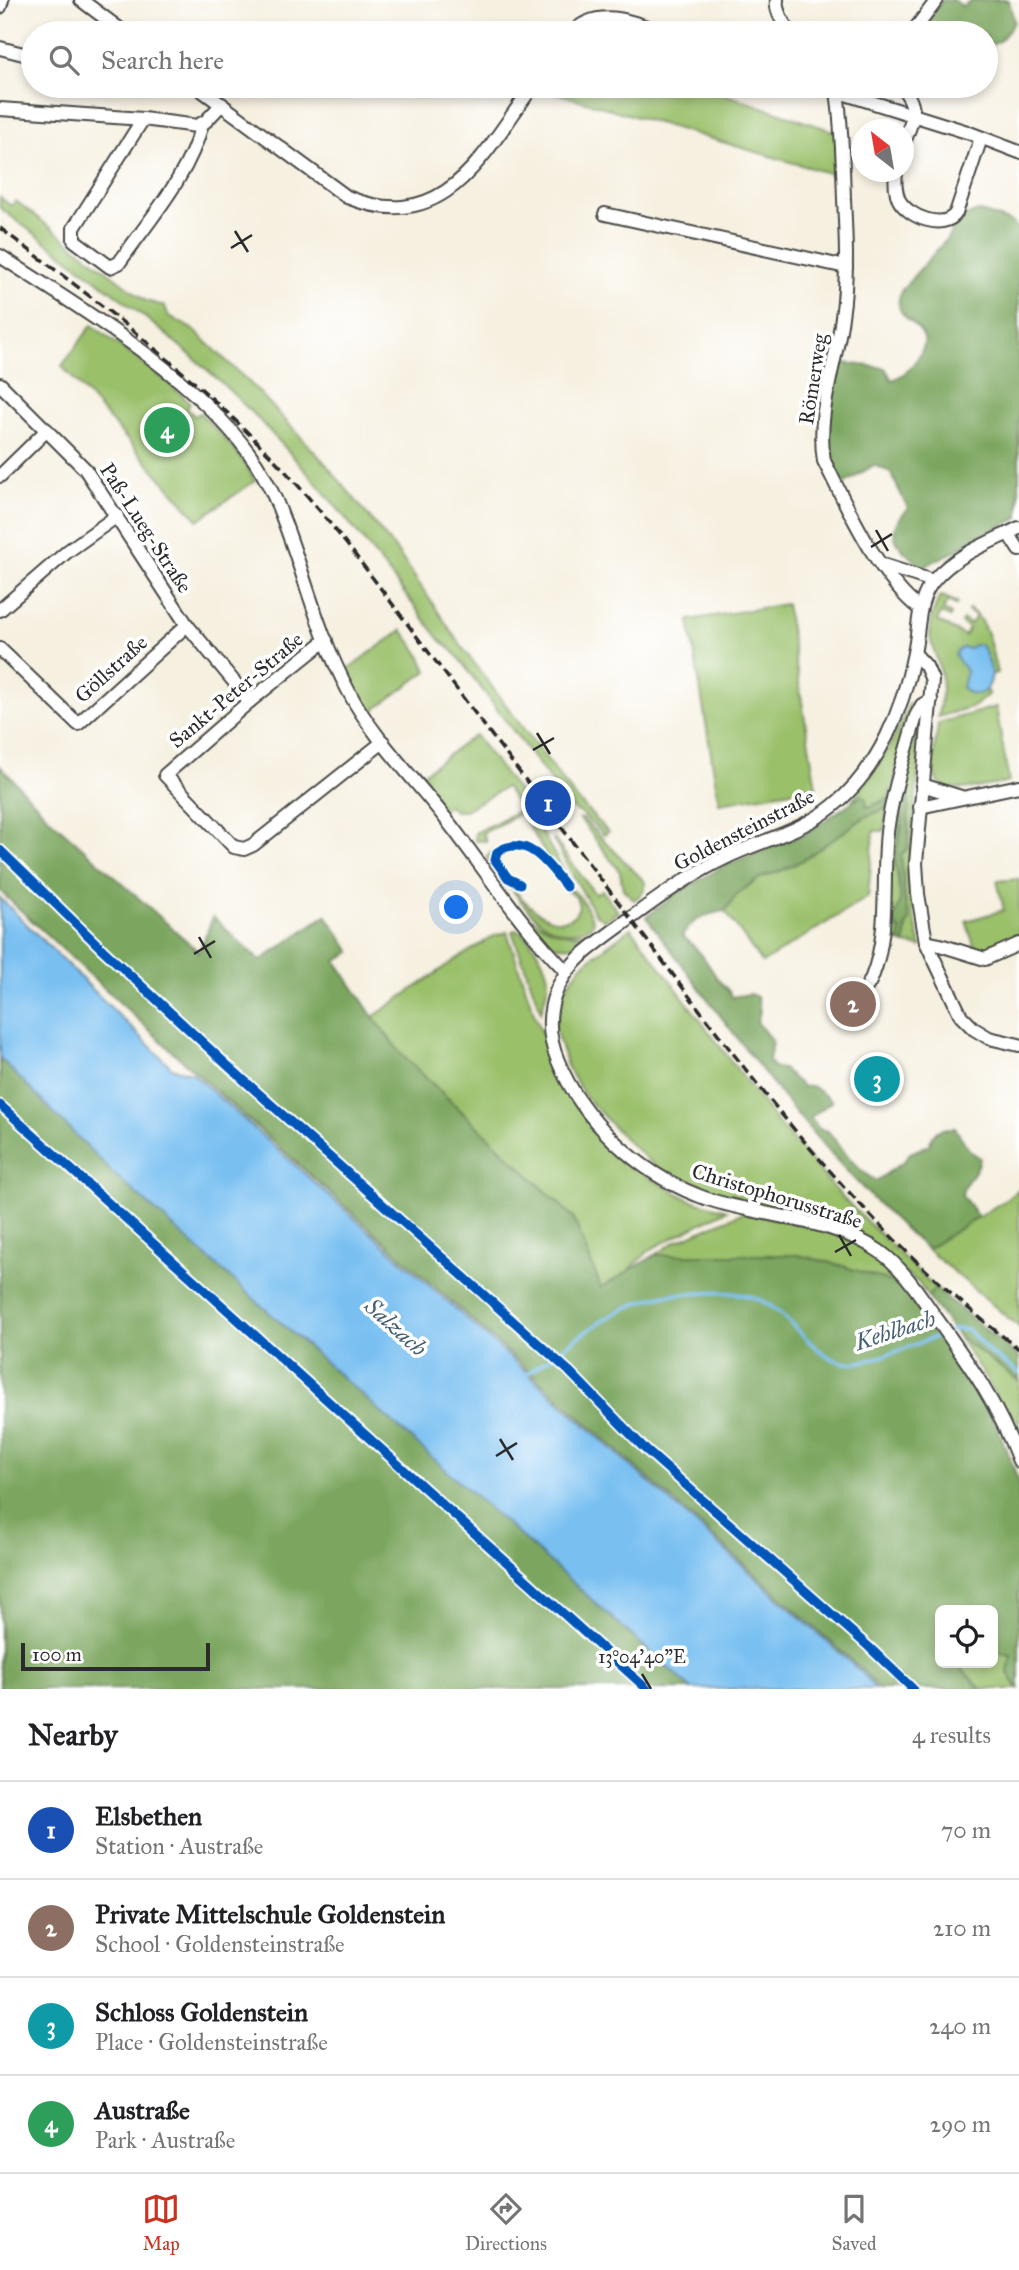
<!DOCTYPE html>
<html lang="en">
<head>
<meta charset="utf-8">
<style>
	:root { --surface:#fff; --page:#f2f2f2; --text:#202124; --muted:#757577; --line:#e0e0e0; --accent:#c8321e }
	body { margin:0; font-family:"IM FELL Great Primer",serif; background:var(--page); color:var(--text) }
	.controls { position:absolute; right:21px; bottom:21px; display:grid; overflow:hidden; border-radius:10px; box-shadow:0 4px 10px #0003 }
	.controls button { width:63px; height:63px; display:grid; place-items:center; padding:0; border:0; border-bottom:2px solid var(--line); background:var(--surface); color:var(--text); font:35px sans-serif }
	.compass { position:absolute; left:851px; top:119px; width:63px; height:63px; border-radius:50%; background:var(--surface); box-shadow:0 4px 10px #0003; rotate:329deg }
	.scale { position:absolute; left:21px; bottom:18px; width:189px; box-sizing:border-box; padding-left:7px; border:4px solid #2b2b2b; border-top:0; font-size:19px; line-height:24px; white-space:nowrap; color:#2b2b2b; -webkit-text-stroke:5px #fff; paint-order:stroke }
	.you { position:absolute; left:457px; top:908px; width:24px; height:24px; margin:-18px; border:5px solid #fff; border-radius:50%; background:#1a73e8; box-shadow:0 0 0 10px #1a73e833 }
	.badge { display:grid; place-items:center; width:46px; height:46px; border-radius:50%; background:var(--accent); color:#fff; font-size:23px; font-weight:700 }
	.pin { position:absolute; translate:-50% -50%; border:4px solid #fff; box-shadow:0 2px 7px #0006 }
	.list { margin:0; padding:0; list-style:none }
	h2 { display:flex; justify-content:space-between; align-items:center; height:91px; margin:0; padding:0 28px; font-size:30px }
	h2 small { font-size:23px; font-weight:400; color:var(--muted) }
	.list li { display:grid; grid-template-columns:46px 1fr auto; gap:21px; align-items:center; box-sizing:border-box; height:98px; padding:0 28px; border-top:2px solid var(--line) }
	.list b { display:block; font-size:26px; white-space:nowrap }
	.list p { margin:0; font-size:23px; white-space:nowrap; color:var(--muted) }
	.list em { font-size:23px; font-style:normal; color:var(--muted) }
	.icon { flex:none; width:38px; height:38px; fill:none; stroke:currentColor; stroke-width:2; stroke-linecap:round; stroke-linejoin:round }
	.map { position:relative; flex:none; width:1019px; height:1689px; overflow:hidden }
	.search { position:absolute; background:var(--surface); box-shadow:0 4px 10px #0003; left:21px; right:21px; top:21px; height:77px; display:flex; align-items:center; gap:18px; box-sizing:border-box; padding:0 24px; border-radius:38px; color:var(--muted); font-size:26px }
	.sheet { height:483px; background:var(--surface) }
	nav { display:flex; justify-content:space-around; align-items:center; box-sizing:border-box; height:98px; border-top:2px solid var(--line); background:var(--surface); font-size:19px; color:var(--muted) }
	nav a { display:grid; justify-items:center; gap:4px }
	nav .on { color:var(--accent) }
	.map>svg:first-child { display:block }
</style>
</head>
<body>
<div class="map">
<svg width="1019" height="1689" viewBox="0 0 1019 1689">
	<rect width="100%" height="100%" fill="#fff"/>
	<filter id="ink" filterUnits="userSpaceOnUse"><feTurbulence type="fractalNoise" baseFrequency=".0143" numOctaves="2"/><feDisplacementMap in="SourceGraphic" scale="14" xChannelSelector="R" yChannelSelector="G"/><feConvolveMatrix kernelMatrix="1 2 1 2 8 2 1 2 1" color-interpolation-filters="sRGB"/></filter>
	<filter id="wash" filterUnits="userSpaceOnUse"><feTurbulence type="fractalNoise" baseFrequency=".00686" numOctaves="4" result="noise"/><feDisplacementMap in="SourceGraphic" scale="28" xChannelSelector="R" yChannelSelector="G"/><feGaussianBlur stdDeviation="1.57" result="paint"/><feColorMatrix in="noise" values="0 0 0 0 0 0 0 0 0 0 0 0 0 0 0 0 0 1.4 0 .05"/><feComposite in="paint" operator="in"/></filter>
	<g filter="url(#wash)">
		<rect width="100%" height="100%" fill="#f6f0e0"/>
		<g fill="#9ac06b" stroke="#62764b" stroke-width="2">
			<path d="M542,86H701L836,132L838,176L545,90Z"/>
			<path d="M0,197L11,206L16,201L146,301L165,306L168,315L195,331L256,389L325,463L397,551L462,647L576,798L608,832L604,835L581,813L571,808L454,652L440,640C370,547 299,454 213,375C146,314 72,262 0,208Z"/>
			<path d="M92,325L166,381L190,403L187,409L195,416L200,413C221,434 241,454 255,481L198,520L62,366Z"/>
			<path d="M942,596L958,603L956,605L948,601L943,610L951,614L950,617L941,613L937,621L965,636L969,628L961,623L963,620L971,624L976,616L968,611L969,609C989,622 991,650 997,673L992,674L990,683L985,690L989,694L974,706L938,717L942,691L941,672L930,638L931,619L939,597Z"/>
			<path d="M786,604L816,787L719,803L689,620Z"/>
			<path d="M402,630L419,653L427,671L370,713L345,671Z"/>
			<path d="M909,703L916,705L889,798L870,807L866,806L862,795L852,800C877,770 896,740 909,703Z"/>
			<path d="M996,707L1009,782C989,785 934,802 933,768C932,754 937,737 938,723Z"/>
			<path d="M923,712L910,864L913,912L921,947L905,944C910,918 903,882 901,855L908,848L909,789L898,795Z"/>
			<path d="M475,735L522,797L570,882L568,883L557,873L521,813L483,833L486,841H475V833L520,810L506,787L463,811H454L449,805L443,809L427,791V784L420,776Z"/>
			<path d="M896,806L902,822L899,832L898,887L902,899L899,913L901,930L899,942L889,941L891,832Z"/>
			<path d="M887,808L884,831H874L868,897L762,963L725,911L737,894L760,877L783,870L803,860L865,817Z"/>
			<path d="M580,819H583L645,882C646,891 641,895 634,900L623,889L620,872Z"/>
			<path d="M554,839L595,894L602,890L618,912L605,920L595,914L553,840Z"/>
			<path d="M493,851L491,859C505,879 537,925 564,920C572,919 577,914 579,906L576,897L567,891L572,890C582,896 588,911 593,921L591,926C542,954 512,882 486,857Z"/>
			<path d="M1019,879V941C1005,947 991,955 976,951L966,921L1004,910L997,881Z"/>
			<path d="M524,914C547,929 570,942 598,929C605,926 612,921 619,918C599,934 572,959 545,939C537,933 530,922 524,914Z"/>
			<path d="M631,928L777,1122L843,1198L935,1288L928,1297L918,1282L826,1222L710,1192L657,1168L625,1139L586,1098L567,1066L555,1028L564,990L582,965Z"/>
			<path d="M517,930C532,938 549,966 548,983C547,993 543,1003 541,1012L512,931Z"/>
			<path d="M507,932L534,1013L565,1092L603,1137L648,1177L690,1200L727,1210L651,1249L626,1273L601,1288L573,1217L402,1055L373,1017L455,960L494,936Z"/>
			<path d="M1019,1189V1327L927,1249L1007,1199Z"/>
			<path d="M744,1212C783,1221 829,1227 864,1247C882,1258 895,1272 908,1287L836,1264L797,1255H655L675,1242Z"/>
			<path d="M957,1335L1019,1381V1443C1003,1404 981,1370 957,1335Z"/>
			<path d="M998,1652L1011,1655L1008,1673L1018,1689H981L956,1663H993V1654Z"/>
		</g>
		<g fill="#7ba65f" stroke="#536845" stroke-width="2">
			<path d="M943,0H954L962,6L975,0H1009L1014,22C1006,33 1000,46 986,45V33H916Z"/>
			<path d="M978,211L1012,222L1019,230V518L970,540L954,552L932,562L924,568C913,559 890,545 895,527C896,521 904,513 908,508L890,472L874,465L842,485L827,455L826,431L837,362L885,368L892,380C905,375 909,370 917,359C945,321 882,326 903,288L946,240L960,218Z"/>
			<path d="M0,766L48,817L199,952L213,917L260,961L326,915L351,952L336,961L373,1017L402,1055L573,1217L601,1288L655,1255H797L836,1264L908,1287L973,1384L998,1428L1019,1482V1689L1008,1673L1011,1655L998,1652L993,1654V1610H940V1663H956L981,1689H878L862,1670L174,1053L0,891Z"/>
			<path d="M909,789L908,848L901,855L904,898L910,920L906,926L905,944L899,942L901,930L896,928L893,917C906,905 897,877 895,860C894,846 903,834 902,822C901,810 896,810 898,795Z"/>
			<path d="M862,795L866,799V806L870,807L889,798L887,808L865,817L803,860L783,870L760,878L737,894L725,911C702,916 697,915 682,936C699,949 704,958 715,975C720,984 728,987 732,997L750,994L757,997L760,1011L757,1022L772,1041L769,1061L774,1068L783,1069L803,1087L812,1086L832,1101L810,1118L819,1129L828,1131C843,1150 855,1169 876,1181L903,1162L910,1153L929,1145C934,1130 939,1128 955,1128L970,1151L980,1158C977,1177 964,1178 962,1195L978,1217L927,1249C817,1155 734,1032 646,917L682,890L724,866L805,834Z"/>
			<path d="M0,1058L114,1174L692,1689H0Z"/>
			<path d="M935,1288L1019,1357V1381L957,1335L928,1297Z"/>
		</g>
		<g fill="#79c0f1" stroke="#52768e" stroke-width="2">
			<path d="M974,645H981C986,654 992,668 991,678C989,695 972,699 962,687L966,671L955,655L958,650L964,647L968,649Z"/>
			<path d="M0,898L172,1068L192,1073L861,1672L875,1689H692L114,1174L0,1058Z"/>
		</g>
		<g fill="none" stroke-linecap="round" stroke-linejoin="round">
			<g stroke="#79c0f1" stroke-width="3.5">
				<path d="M950,1331L955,1329L968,1330L990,1353L1019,1373"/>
				<path d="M525,1375C570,1346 612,1304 667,1295C679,1294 692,1294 704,1293C721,1292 746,1293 762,1301C792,1317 809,1351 841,1362C861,1369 922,1341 943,1334"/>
			</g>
		</g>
	</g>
	<g filter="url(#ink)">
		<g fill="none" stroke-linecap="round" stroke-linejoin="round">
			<g stroke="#494946" stroke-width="16">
				<g id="street">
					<path d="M81,0L125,33"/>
					<path d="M777,0C775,11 784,24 790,33"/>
					<path d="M0,7L2,0"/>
					<path d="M572,33C598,6 634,22 663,33"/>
					<path d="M912,33L937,0"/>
					<path d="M0,48L27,55"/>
					<path d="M196,86L347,197C446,237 483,153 533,86"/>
					<path d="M820,86L967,132L1019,152"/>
					<path d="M901,86C920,109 913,117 904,143"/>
					<path d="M837,91C842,127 843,163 844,199C846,238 848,278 842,317C836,365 816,413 824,461C847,506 879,578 920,609"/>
					<path d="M0,109L143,119L197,126L206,121L222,104"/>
					<path d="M143,119L74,228V240L110,267L119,263C149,220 189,176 202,124"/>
					<path d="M896,172C895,180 895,191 899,200C908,217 944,231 956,213L981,138"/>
					<path d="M605,214L846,267"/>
					<path d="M0,256C83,310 190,373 249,453C273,485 284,521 297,558C312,603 326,650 349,692C372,736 411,775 442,814C484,867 519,924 567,972"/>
					<path d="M0,384L85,469L187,625L250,701"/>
					<path d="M0,476L47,430"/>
					<path d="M1019,528C991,542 955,555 935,579C916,600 920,627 914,653C903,709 879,769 833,806C801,832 762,840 725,858C689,875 657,899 624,923C609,934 593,945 579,958C550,987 542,1023 558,1061C582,1120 638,1172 697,1195C718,1204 743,1208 765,1213C803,1221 846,1228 879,1251C902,1267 918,1292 934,1315C970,1365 997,1402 1019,1461"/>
					<path d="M1008,533L1019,550"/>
					<path d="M883,565L933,581"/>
					<path d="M0,610L68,551L117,516"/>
					<path d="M326,640L250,701L165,775L234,847L244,849L253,845L383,742"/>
					<path d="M0,649L78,724L187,625"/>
					<path d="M914,653L926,666L932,680L916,863L918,894L926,942L961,1016L974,1029L989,1038L1019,1045"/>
					<path d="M922,785L961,797"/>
					<path d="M920,807L1019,786"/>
					<path d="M926,942L940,945L985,959L1019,944"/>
					<path d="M851,1008C858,998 868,988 872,977C890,932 882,879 887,832C892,793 905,754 916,716L922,705L931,700"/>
				</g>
			</g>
			<use href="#street" stroke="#fff" stroke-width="12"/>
			<path stroke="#2b2b2b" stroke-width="3.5" stroke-dasharray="10 5" stroke-linecap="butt" d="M0,228C105,307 207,384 295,482C349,543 396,610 446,675C523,777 600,878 677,980C781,1118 880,1243 1019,1349"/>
			<g stroke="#fff" stroke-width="13">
				<g id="cycleway">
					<path d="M0,850L103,950L227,1065L569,1371L645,1449L869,1647L913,1689"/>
					<path d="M520,884L508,878L495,860L497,852C527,832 549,865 566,887"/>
					<path d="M0,1105L647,1689"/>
				</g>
			</g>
			<use href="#cycleway" stroke="#0057b8" stroke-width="9"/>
		</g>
	</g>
	<path fill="none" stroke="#2b2b2b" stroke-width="2.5" d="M235,231L248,252M231,248L252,235M876,530L888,551M871,547L892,534M537,733L550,754M533,750L554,738M199,937L211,958M194,954L215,941M839,1235L851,1256M835,1252L856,1240M500,1439L513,1460M496,1456L517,1443M642,1674L651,1689"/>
	<g text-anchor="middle" stroke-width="7" stroke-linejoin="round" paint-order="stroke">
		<g font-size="21" fill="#2b2b2b" stroke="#fff">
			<text transform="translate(813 379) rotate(-81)" y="7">Römerweg</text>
			<text transform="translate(146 528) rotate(57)" y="7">Paß-Lueg-Straße</text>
			<text transform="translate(111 669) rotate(-42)" y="7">Göllstraße</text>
			<text transform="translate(236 690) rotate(-40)" y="7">Sankt-Peter-Straße</text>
			<text transform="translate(744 830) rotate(-27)" y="7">Goldensteinstraße</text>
			<text transform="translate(777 1196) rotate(17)" y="7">Christophorusstraße</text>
		</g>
		<g font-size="23" font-style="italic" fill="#465f70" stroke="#fff">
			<text transform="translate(396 1327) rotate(42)" y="8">Salzach</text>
			<text transform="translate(895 1330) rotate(-18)" y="8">Kehlbach</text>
		</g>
	</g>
	<g font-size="18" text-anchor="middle" fill="#2b2b2b" stroke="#fff" stroke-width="7" stroke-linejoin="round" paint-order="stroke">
		<text x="642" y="1663">13°04'40"E</text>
	</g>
</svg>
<div class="controls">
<button><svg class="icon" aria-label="locate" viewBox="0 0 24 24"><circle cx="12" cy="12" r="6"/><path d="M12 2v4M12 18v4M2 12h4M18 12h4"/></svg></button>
</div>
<svg class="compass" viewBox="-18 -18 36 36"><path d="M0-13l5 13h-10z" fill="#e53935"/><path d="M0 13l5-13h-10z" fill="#757577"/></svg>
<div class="scale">100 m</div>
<div class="you"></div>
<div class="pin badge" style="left:548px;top:803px;background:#1a4fb4">1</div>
<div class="pin badge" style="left:853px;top:1004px;background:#8d6e63">2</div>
<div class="pin badge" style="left:877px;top:1079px;background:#0f9aa8">3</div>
<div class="pin badge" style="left:167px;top:430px;background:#2e9e5b">4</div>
<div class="search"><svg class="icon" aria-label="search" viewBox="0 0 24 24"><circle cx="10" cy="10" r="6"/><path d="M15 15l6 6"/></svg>Search here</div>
</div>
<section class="sheet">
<h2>Nearby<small>4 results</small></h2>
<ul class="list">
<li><span class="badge" style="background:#1a4fb4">1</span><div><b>Elsbethen</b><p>Station · Austraße</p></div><em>70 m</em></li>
<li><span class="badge" style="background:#8d6e63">2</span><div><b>Private Mittelschule Goldenstein</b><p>School · Goldensteinstraße</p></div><em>210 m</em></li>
<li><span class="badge" style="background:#0f9aa8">3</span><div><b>Schloss Goldenstein</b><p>Place · Goldensteinstraße</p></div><em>240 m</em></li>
<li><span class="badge" style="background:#2e9e5b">4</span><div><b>Austraße</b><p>Park · Austraße</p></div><em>290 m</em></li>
</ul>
</section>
<nav>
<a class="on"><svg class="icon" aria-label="map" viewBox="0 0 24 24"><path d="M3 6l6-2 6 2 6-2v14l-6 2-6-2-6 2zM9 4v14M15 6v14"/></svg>Map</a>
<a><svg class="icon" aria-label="directions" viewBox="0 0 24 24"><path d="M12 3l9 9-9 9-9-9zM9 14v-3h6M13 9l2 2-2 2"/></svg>Directions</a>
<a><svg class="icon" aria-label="saved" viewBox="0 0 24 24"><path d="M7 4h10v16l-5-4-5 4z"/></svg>Saved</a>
</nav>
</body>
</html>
